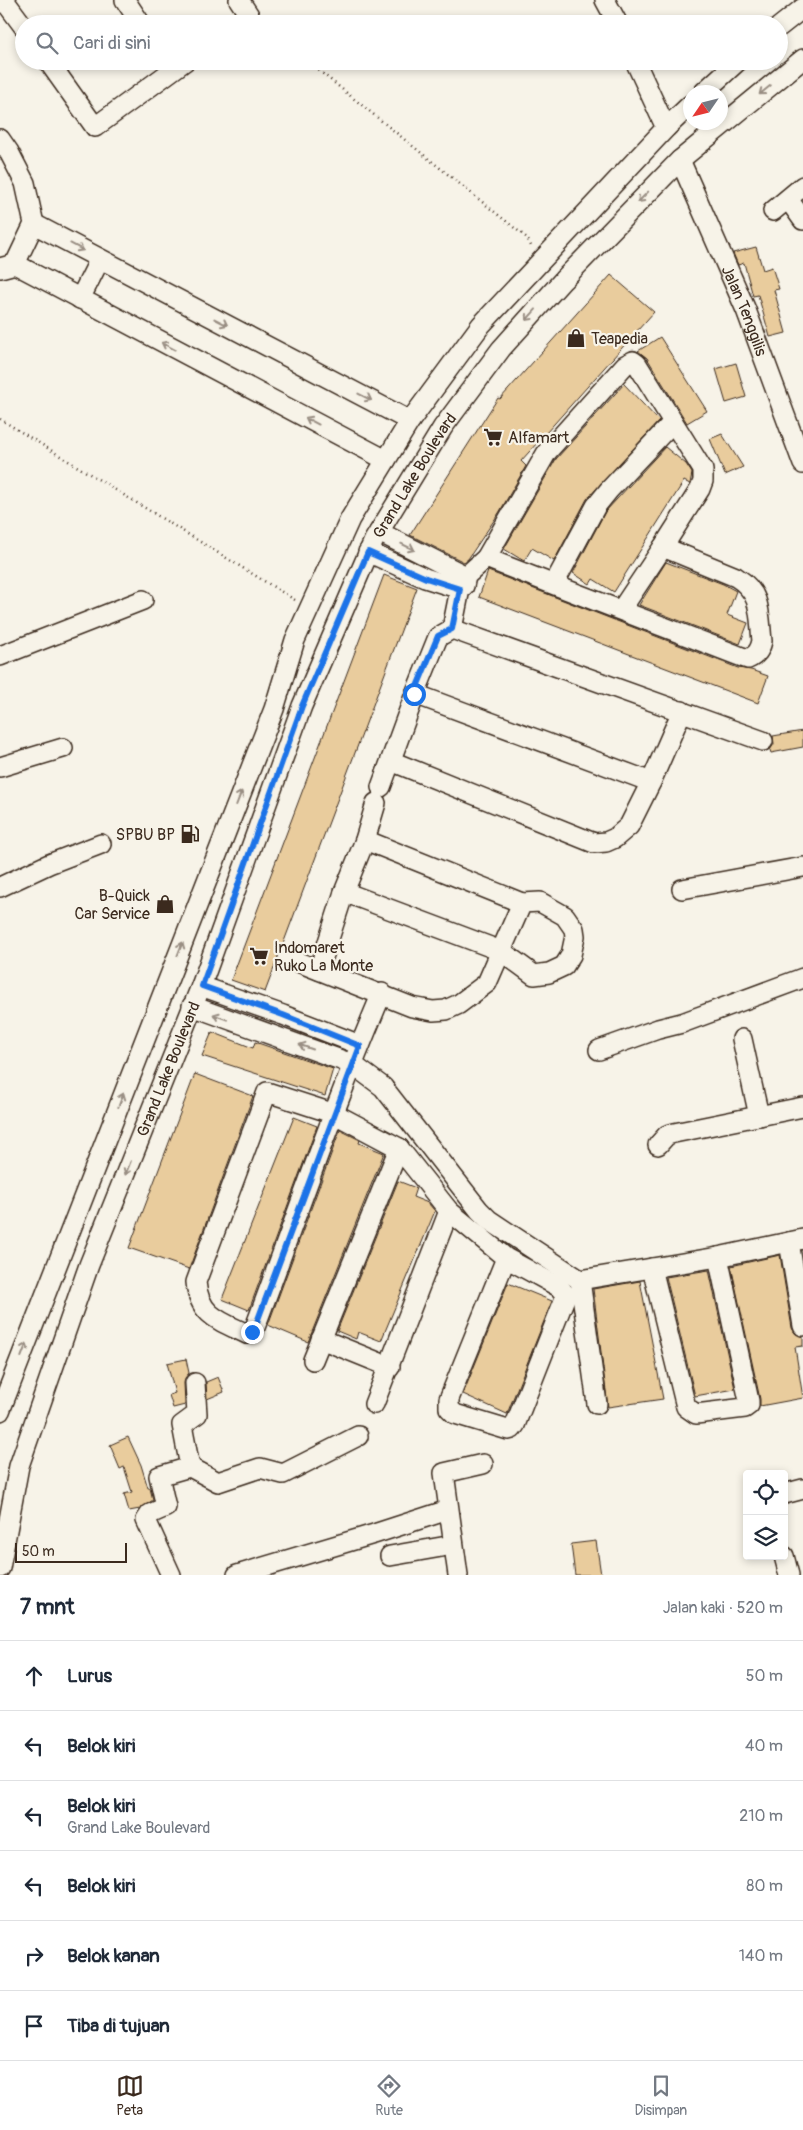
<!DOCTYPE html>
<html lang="id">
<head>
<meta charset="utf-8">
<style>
	:root { --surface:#fff; --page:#f2f2f3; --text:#1f2937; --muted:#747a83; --line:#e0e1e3; --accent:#3b2a1e }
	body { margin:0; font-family:Pangolin,sans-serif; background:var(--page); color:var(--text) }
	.controls { position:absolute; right:15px; bottom:15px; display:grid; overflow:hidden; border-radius:5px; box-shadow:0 2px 8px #0003 }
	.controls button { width:45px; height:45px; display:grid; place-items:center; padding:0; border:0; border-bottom:1px solid var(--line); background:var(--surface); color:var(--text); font:25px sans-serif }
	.compass { position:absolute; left:683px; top:85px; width:45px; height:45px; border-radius:50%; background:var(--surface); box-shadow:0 2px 8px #0003; rotate:235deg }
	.scale { position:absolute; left:15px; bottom:12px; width:112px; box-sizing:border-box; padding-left:5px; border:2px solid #3b2a1e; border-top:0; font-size:14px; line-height:18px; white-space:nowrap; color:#3b2a1e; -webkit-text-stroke:4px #f7f3e8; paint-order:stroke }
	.stop { position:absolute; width:15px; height:15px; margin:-11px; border:4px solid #1a73e8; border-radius:50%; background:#fff }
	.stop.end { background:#1a73e8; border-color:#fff; box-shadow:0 1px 5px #0008 }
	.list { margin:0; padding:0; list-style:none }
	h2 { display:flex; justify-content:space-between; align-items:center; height:65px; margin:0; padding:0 20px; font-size:21px }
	h2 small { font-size:16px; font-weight:400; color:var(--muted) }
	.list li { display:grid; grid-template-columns:32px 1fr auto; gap:15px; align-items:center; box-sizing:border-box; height:70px; padding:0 20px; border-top:1px solid var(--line) }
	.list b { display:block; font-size:19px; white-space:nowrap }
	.list p { margin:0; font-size:16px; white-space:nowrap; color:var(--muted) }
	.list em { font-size:16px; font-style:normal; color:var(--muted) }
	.icon { flex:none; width:28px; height:28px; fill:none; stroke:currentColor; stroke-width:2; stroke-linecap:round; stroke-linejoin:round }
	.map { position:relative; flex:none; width:803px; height:1575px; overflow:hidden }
	.search { position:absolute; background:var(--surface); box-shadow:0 2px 8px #0003; left:15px; right:15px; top:15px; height:55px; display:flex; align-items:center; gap:12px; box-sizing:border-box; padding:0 18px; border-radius:28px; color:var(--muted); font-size:19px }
	.sheet { height:485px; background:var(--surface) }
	nav { display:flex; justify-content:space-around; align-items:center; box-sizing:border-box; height:70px; border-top:1px solid var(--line); background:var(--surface); font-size:14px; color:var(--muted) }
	nav a { display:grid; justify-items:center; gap:2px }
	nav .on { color:var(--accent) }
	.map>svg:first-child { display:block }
</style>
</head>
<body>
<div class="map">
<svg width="803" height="1575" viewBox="0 0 803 1575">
	<rect width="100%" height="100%" fill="#f7f3e8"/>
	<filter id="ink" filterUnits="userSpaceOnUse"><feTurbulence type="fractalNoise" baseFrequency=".02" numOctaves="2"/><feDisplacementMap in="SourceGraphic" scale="10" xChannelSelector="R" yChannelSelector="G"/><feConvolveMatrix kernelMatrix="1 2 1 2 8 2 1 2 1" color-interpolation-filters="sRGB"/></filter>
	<g filter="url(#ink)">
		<g fill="#e9cc9d" stroke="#3b2a1e">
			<path d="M756,247L763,270L772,267L779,289L774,290L786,333L770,337L758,295L753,296L744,263L738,265L733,253Z"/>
			<path d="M611,275L654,312L521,461L526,466L499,513L468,559L464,562L410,535L498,398L500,399Z"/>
			<path d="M660,337L707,411L687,423L647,358L638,351Z"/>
			<path d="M736,363L746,397L726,403L716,369Z"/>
			<path d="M624,384L659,421L587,499L554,561L532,548L524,561L504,549L556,459Z"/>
			<path d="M722,434L743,467L725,475L710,439Z"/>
			<path d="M665,447L686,464L692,473L690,484L684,481L614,592L593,579L590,584L573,573L605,512Z"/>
			<path d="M666,562L723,584L736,591L727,615L748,623L740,644L639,605Z"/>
			<path d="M488,571L738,668L751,670L768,676L758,703L479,597Z"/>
			<path d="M384,575L417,588L265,992L231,980Z"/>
			<path d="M803,731V747L771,753L770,750L774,744L773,736Z"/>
			<path d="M212,1032L253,1048L255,1042L333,1069L325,1096L202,1056Z"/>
			<path d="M195,1074L253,1096L189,1269L129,1248Z"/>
			<path d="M294,1117L317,1126L249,1310L222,1299Z"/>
			<path d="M340,1130L360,1140L359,1143L384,1153L308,1342L268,1325Z"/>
			<path d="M398,1181L416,1188L413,1197L428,1203L435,1211L381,1341L358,1332L356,1339L337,1331Z"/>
			<path d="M780,1255L792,1328L795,1333L803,1337V1346L795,1347L803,1398L760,1406V1399L731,1266Z"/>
			<path d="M709,1270L735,1389L695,1396L666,1277Z"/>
			<path d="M640,1281L663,1399L608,1407L593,1289Z"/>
			<path d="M508,1283L552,1301L507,1414L463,1394Z"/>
			<path d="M186,1359L189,1373L185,1378L184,1383L185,1405L173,1408L169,1395L175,1393L167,1363Z"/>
			<path d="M218,1377L224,1392L207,1399L206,1382Z"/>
			<path d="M128,1437L141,1465L148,1488H150L153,1500L140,1509L129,1511L124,1494L132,1492L124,1467L120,1469L110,1445Z"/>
			<path d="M596,1541L601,1575H575L571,1544Z"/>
		</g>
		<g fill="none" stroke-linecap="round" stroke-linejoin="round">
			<g stroke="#3b2a1e" stroke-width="22">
				<g id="minor">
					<path d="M4,0L24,27"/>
					<path d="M125,0L141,24"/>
					<path d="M605,0L618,24"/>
					<path d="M237,24L249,15L239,0"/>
					<path d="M779,27L803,8"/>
					<path d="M48,61L95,127L185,61"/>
					<path d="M635,61L666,128"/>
					<path d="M704,92L738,61"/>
					<path d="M0,139L9,152L25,183L34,224L15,264L0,268"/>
					<path id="s1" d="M680,160L746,310L803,464"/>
					<path d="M788,199L803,220"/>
					<path d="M773,211L803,186"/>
					<path d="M34,224L410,421"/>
					<path d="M15,264L386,460"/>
					<path d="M80,299L100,259"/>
					<path d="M379,532L466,576"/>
					<path d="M368,552L425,578L460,589"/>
					<path d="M486,558L547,452L625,365L633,361L637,364L703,470V481L700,489L663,547"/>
					<path d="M554,584L596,506L609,490L673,422"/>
					<path d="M452,629L460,589L464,586L466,576L486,558C571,592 657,624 742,657L748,659C757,655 760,650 762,641C759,614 762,593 736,577L663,547L621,610"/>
					<path d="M0,656L143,600"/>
					<path d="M415,694L651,782"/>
					<path d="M391,761L594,843L606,842L615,838L629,826L651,782L682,711"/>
					<path d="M0,767L63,748"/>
					<path d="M381,787L415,694L438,637L452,629L763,741"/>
					<path d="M365,840L522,903"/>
					<path d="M0,887L49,864L101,844"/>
					<path d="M682,889L803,867"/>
					<path d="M288,958L412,1007L433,1011L446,1010L459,1004L487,983L522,903L540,902L565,916L574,929L575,936L571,955L564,966L549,973L534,975L501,951L344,892"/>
					<path d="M319,970L344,892L365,840L376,803"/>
					<path d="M201,986L283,1015L360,1045"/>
					<path d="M192,1006L352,1064L383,1087L479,1210L489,1220L580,1280L718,1257L803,1239"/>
					<path d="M742,1039L759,1116"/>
					<path d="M599,1050L658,1029L682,1023L803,978"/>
					<path d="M658,1145L667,1135L674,1133L803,1107"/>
					<path d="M399,1148L449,1211L506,1258L559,1287L565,1294V1298L515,1425L512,1429L508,1430L455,1414L449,1408V1399L506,1258"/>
					<path d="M789,1242L803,1326"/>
					<path d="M652,1268L686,1407L696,1414L745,1408L749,1405V1401L718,1257"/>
					<path d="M580,1280L597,1404"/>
					<path d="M321,1339L390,1367"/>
					<path d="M313,1360L399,1148L335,1114L267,1092L196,1282C199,1316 220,1321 247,1334L254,1330C296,1218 335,1103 382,993"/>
					<path d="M374,1404L449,1211"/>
					<path d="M0,1411L274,709L295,640L350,519L410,421L481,325L666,128L690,105"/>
					<path d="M190,1467L218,1482L260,1468L283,1474L358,1436"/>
					<path d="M784,1494L803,1489"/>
					<path d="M390,1556L453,1545"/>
					<path d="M784,1556L789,1575"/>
					<path id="s2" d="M0,1568L19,1466L89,1265L201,986L302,706L374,540L443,427L501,349L563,280L680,160L803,59"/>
					<path d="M171,1575L146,1520L150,1514L166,1507L159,1476L190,1467L182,1425L197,1414L195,1383"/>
					<path d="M237,1575L374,1534L448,1510"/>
					<path d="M458,1575L444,1473L483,1464"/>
				</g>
			</g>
			<g stroke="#3b2a1e" stroke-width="2.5" stroke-dasharray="1 4" stroke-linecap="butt">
				<path d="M307,61L527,238L532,248"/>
				<path d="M0,419L295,600"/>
			</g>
			<use href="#minor" stroke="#f7f3e8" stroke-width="19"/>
		</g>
		<defs><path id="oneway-shaft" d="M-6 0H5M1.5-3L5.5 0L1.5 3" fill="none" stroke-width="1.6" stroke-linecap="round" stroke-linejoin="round" transform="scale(1.25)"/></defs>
		<g stroke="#998e83">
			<use href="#oneway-shaft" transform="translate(765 90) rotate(141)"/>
			<use href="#oneway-shaft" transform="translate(643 197) rotate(134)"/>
			<use href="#oneway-shaft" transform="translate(77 247) rotate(28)"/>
			<use href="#oneway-shaft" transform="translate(531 315) rotate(132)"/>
			<use href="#oneway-shaft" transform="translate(221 322) rotate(27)"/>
			<use href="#oneway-shaft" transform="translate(168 346) rotate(-152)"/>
			<use href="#oneway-shaft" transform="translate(365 397) rotate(27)"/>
			<use href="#oneway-shaft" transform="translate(312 421) rotate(-152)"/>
			<use href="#oneway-shaft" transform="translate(408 547) rotate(26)"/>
			<use href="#oneway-shaft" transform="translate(239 798) rotate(-69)"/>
			<use href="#oneway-shaft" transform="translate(180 949) rotate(-69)"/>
			<use href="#oneway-shaft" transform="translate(220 1017) rotate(-159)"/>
			<use href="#oneway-shaft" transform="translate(306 1047) rotate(-161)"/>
			<use href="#oneway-shaft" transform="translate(121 1100) rotate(-69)"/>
			<use href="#oneway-shaft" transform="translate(128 1168) rotate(112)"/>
			<use href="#oneway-shaft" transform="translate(24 1350) rotate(-69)"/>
		</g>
	</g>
	<g fill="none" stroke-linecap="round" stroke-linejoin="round" filter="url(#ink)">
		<path stroke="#1a73e8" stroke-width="6" d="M252,1332L254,1330L360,1046L283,1015L202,986L302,706L368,552L426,578L460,589L452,629L438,636L414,694"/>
	</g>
	<defs>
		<g id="shop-bare" transform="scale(1.5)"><path d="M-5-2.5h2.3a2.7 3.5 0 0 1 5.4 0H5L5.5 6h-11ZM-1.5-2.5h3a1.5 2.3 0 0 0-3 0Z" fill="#3b2a1e" stroke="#f7f3e8" stroke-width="2.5" paint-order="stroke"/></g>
		<g id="supermarket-bare" transform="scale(1.5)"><path d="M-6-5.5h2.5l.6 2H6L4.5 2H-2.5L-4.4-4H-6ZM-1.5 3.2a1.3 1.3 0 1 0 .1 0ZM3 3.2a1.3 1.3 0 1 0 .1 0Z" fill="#3b2a1e" stroke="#f7f3e8" stroke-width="2.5" paint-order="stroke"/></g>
		<g id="fuel-bare" transform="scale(1.5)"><path d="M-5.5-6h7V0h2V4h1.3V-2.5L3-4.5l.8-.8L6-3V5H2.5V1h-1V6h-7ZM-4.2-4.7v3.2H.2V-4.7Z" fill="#3b2a1e" stroke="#f7f3e8" stroke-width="2.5" paint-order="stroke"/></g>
	</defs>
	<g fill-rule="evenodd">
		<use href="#shop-bare" x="576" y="338"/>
		<use href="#supermarket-bare" x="493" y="437"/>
		<use href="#fuel-bare" x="190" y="834"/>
		<use href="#shop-bare" x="165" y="904"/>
		<use href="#supermarket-bare" x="259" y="956"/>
	</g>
	<g text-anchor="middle" stroke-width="4.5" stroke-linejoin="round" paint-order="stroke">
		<g font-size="16" fill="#3b2a1e" stroke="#f7f3e8">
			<text dy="6" stroke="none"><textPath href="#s1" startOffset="164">Jalan Tenggilis</textPath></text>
			<text dy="6" stroke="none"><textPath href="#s2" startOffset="1172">Grand Lake Boulevard</textPath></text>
			<text dy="6" stroke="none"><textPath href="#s2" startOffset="528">Grand Lake Boulevard</textPath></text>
		</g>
		<g font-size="16" fill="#3b2a1e" stroke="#f7f3e8" text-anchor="start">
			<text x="591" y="344">Teapedia</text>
			<text x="508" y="443">Alfamart</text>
			<text x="175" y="840" text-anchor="end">SPBU BP</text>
			<text x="150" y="901" text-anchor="end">B-Quick<tspan x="150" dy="18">Car Service</tspan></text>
			<text x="274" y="953">Indomaret<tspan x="274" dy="18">Ruko La Monte</tspan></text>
		</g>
	</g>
</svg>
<div class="controls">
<button><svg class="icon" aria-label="locate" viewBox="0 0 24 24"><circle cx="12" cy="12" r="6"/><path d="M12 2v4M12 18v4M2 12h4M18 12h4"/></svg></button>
<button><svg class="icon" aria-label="layers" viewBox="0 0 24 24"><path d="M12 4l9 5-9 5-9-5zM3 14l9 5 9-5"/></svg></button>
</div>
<svg class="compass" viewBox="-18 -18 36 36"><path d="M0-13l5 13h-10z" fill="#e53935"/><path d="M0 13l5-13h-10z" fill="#747a83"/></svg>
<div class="scale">50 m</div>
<div class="stop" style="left:414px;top:694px"></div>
<div class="stop end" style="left:252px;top:1332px"></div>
<div class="search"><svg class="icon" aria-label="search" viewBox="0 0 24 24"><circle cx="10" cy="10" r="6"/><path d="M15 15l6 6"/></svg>Cari di sini</div>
</div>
<section class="sheet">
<h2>7 mnt<small>Jalan kaki · 520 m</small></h2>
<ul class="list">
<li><svg class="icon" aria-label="ahead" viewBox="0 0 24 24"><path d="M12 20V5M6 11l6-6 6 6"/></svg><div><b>Lurus</b></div><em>50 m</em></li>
<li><svg class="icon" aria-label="left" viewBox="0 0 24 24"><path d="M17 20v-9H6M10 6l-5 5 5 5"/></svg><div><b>Belok kiri</b></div><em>40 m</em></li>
<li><svg class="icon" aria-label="left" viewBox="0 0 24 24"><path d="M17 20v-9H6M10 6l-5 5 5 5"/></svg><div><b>Belok kiri</b><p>Grand Lake Boulevard</p></div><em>210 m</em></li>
<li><svg class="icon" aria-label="left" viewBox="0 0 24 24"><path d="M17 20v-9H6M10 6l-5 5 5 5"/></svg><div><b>Belok kiri</b></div><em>80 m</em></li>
<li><svg class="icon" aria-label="right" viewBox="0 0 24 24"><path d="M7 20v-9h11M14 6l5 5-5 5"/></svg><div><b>Belok kanan</b></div><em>140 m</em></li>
<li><svg class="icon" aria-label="arrive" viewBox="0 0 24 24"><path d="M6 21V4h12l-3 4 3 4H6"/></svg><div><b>Tiba di tujuan</b></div></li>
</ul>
</section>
<nav>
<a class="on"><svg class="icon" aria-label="map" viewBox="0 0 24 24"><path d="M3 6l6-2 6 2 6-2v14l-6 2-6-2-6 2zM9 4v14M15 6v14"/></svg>Peta</a>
<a><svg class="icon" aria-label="directions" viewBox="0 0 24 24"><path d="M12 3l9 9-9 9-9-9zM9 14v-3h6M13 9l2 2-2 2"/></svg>Rute</a>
<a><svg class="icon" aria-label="saved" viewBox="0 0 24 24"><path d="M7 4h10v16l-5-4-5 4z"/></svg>Disimpan</a>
</nav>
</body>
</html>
